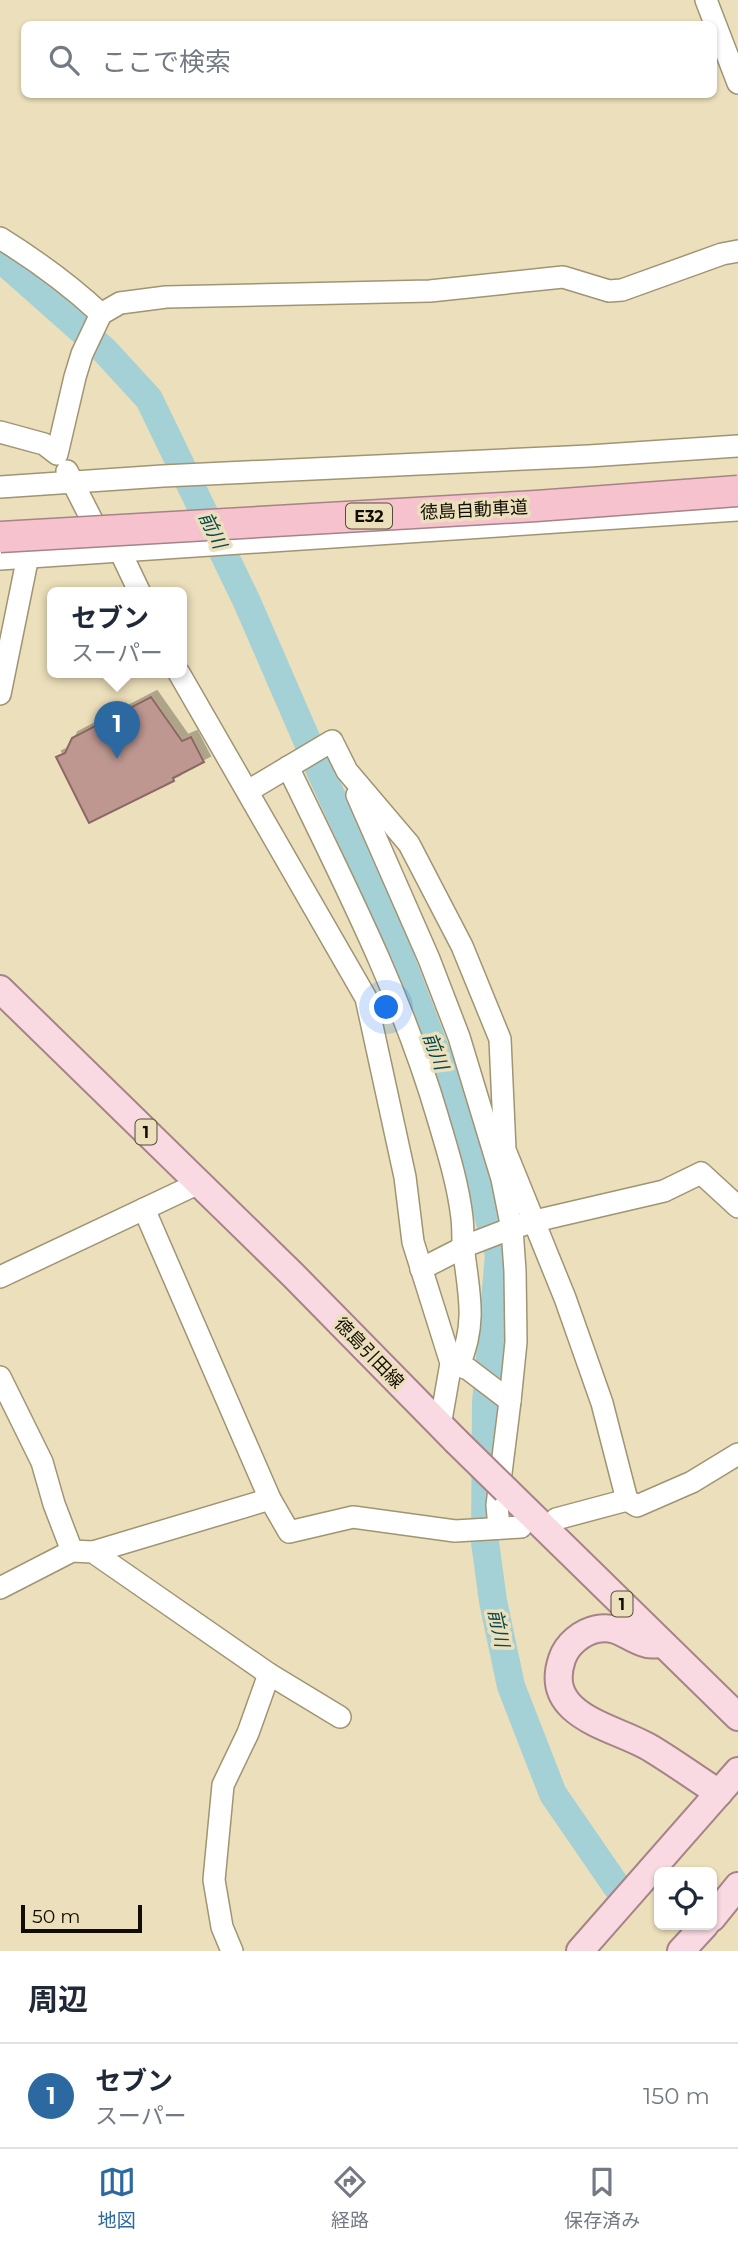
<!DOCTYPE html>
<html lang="ja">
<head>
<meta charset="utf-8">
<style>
	:root { --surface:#fff; --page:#f6f6f7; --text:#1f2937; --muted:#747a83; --line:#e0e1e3; --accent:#2c69a0 }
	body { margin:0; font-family:Montserrat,"Noto Sans JP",sans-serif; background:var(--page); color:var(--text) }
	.controls { position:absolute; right:21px; bottom:21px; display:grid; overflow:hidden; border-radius:10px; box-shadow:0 2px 5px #0004 }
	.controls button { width:63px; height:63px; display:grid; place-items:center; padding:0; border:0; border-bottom:2px solid var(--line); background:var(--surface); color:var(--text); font:35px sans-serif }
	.scale { position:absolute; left:21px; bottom:18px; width:121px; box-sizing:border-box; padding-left:7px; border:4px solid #120d03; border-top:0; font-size:19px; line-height:24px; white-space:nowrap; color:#120d03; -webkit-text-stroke:5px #ecdfbb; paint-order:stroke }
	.you { position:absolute; left:387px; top:1008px; width:24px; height:24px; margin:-18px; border:5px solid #fff; border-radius:50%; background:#1a73e8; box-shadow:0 0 0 10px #1a73e833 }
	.badge { display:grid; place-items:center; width:46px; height:46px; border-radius:50%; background:var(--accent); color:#fff; font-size:23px; font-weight:700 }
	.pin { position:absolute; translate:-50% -58px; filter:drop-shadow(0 2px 4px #0008) }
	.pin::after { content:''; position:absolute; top:37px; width:24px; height:21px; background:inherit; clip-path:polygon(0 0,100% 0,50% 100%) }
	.popup { position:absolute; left:47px; top:587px; width:140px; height:91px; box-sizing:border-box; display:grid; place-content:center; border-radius:10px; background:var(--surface); filter:drop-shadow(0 2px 5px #0005); font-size:23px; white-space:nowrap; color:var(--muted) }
	.popup b { font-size:26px; color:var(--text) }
	.popup::after { content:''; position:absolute; left:50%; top:100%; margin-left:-14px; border:14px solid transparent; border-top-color:var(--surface) }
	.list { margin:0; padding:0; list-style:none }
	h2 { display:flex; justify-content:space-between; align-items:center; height:91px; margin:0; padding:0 28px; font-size:30px }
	h2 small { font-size:23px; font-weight:400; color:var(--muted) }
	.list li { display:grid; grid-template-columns:46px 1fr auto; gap:21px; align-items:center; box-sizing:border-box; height:105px; padding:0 28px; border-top:2px solid var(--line) }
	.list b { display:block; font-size:26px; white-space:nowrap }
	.list p { margin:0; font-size:23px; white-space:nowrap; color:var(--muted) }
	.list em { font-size:23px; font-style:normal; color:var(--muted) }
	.icon { flex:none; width:38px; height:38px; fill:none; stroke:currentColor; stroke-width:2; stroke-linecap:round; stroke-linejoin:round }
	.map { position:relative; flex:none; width:738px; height:1951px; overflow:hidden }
	.search { position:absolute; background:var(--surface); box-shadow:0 2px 5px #0004; left:21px; right:21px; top:21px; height:77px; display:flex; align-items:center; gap:18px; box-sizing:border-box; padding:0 24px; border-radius:10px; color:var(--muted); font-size:26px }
	.sheet { height:196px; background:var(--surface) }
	nav { display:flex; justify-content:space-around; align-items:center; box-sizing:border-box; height:98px; border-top:2px solid var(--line); background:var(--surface); font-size:19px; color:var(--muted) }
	nav a { display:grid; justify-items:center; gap:4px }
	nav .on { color:var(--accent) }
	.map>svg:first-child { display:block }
</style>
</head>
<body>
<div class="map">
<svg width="738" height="1951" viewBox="0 0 738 1951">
	<defs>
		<filter id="shadow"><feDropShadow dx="6" dy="-6" stdDeviation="0" flood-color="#0004"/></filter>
	</defs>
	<rect width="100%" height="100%" fill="#ecdfbb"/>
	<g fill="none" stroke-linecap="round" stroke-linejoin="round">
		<path stroke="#a4d1d5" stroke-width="28" d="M0,258L105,351L149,399L247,602L322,775L371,881L461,1117L499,1255L486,1403L485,1542L493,1601L511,1686L553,1794L617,1887"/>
	</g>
	<path fill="#be9791" stroke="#8c6862" stroke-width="2" filter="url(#shadow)" d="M151,697L182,741L191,737L204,762L173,778L174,781L89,823L56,757L65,753L72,738Z"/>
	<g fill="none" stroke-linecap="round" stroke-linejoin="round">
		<g stroke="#a09473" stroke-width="24">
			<g id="minor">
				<path d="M706,0L738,83"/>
				<path d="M0,238C37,261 70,285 101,314"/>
				<path d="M0,432L44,444L57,454L75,377L82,354L101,314L120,303L166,297L430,291L563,277L609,291L622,290L722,254L738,251"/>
				<path d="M67,471L103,542"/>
				<path d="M0,487L163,476L589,456L738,446"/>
				<path d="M120,551L140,593"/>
				<path d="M0,559L738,510"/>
				<path d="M179,673L366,998L405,1177L413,1242L451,1363L440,1426"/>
				<path d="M0,694L28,556"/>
				<path d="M288,767C343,881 401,993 437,1115C447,1149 458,1183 462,1218C463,1227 463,1236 463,1245C468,1290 478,1321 459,1365"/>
				<path d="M248,791L332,741L347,771L409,844L462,946L500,1039L505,1150L565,1298L602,1403L627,1500L637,1506L692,1482L738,1454"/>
				<path d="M357,795L429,959L459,1037L502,1179L512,1229L515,1271L516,1342L510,1401"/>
				<path d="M144,1209L270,1499L289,1532L353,1517L455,1531L521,1527"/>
				<path d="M421,1269L468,1245L507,1230L535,1221L664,1191L701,1173L738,1207"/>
				<path d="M0,1277L199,1183"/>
				<path d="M451,1363L468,1369L510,1401L497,1505L499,1528"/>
				<path d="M0,1377L42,1462L54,1504L72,1551"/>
				<path d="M556,1519L627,1500"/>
				<path d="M93,1552L270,1499"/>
				<path d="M0,1588L72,1551L93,1552L269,1674L340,1717"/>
				<path d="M232,1951L222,1927L214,1880L223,1785L248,1733L269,1674"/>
			</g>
		</g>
		<g stroke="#a68387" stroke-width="30">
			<g id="major">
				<path d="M0,989L293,1275L456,1441"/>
				<path d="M506,1490L738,1717"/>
				<path d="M663,1644C658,1644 652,1645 647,1644C627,1639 620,1625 597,1629C582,1632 567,1644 562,1659C542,1718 617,1727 652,1749C675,1763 697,1779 719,1793"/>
				<path d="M712,1918L738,1886"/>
				<path d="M580,1951L738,1771"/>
				<path d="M681,1951L705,1925"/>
			</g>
		</g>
		<use href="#minor" stroke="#fff" stroke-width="21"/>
		<use href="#major" stroke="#f9dae2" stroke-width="26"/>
		<g stroke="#a68387" stroke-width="30" stroke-linecap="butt">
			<path id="major-bridge" d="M456,1441L506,1490"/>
		</g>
		<g stroke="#a68387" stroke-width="33" stroke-linecap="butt">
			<path id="highway-bridge" d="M0,537L536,506L738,491"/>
		</g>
		<use href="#major-bridge" stroke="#f9dae2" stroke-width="26"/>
		<use href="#highway-bridge" stroke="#f5c2ce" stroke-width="30"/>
	</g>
	<g text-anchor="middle" stroke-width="7" stroke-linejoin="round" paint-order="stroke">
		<g fill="#ecdfbb" stroke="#534c3a" stroke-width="2">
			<rect x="346" y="503.5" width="46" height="25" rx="5"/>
			<rect x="135.5" y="1119.5" width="21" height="25" rx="5"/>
			<rect x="611.5" y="1591.5" width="21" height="25" rx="5"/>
		</g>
		<g font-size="16" font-weight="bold" fill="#120d03">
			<text x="369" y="522">E32</text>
			<text x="146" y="1138">1</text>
			<text x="622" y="1610">1</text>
		</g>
		<g font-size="18" fill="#120d03" stroke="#ecdfbb">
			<text transform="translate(474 510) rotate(-3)" y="6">徳島自動車道</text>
			<text transform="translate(369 1353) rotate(46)" y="6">徳島引田線</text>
		</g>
		<g font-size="19" font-style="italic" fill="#054a4f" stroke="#ecdfbb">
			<text transform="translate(213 530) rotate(64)" y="7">前川</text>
			<text transform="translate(436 1051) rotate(69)" y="7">前川</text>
			<text transform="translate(499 1628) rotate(78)" y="7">前川</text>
		</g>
	</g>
</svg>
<div class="controls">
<button><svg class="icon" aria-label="locate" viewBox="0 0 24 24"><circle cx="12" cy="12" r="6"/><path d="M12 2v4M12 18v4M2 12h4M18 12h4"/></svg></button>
</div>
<div class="scale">50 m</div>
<div class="you"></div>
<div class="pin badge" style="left:117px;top:759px">1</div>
<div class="popup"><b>セブン</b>スーパー</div>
<div class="search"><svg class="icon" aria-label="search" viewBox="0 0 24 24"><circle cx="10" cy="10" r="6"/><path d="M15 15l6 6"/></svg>ここで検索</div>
</div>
<section class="sheet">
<h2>周辺<small></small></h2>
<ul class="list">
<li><span class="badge">1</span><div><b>セブン</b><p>スーパー</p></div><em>150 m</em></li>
</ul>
</section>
<nav>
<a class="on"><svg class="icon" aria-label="map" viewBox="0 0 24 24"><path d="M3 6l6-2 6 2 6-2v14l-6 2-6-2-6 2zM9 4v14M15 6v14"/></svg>地図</a>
<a><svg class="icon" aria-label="directions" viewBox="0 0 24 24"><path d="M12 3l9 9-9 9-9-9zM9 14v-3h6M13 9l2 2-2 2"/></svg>経路</a>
<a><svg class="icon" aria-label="saved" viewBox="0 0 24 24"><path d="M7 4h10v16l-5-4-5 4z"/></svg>保存済み</a>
</nav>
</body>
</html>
